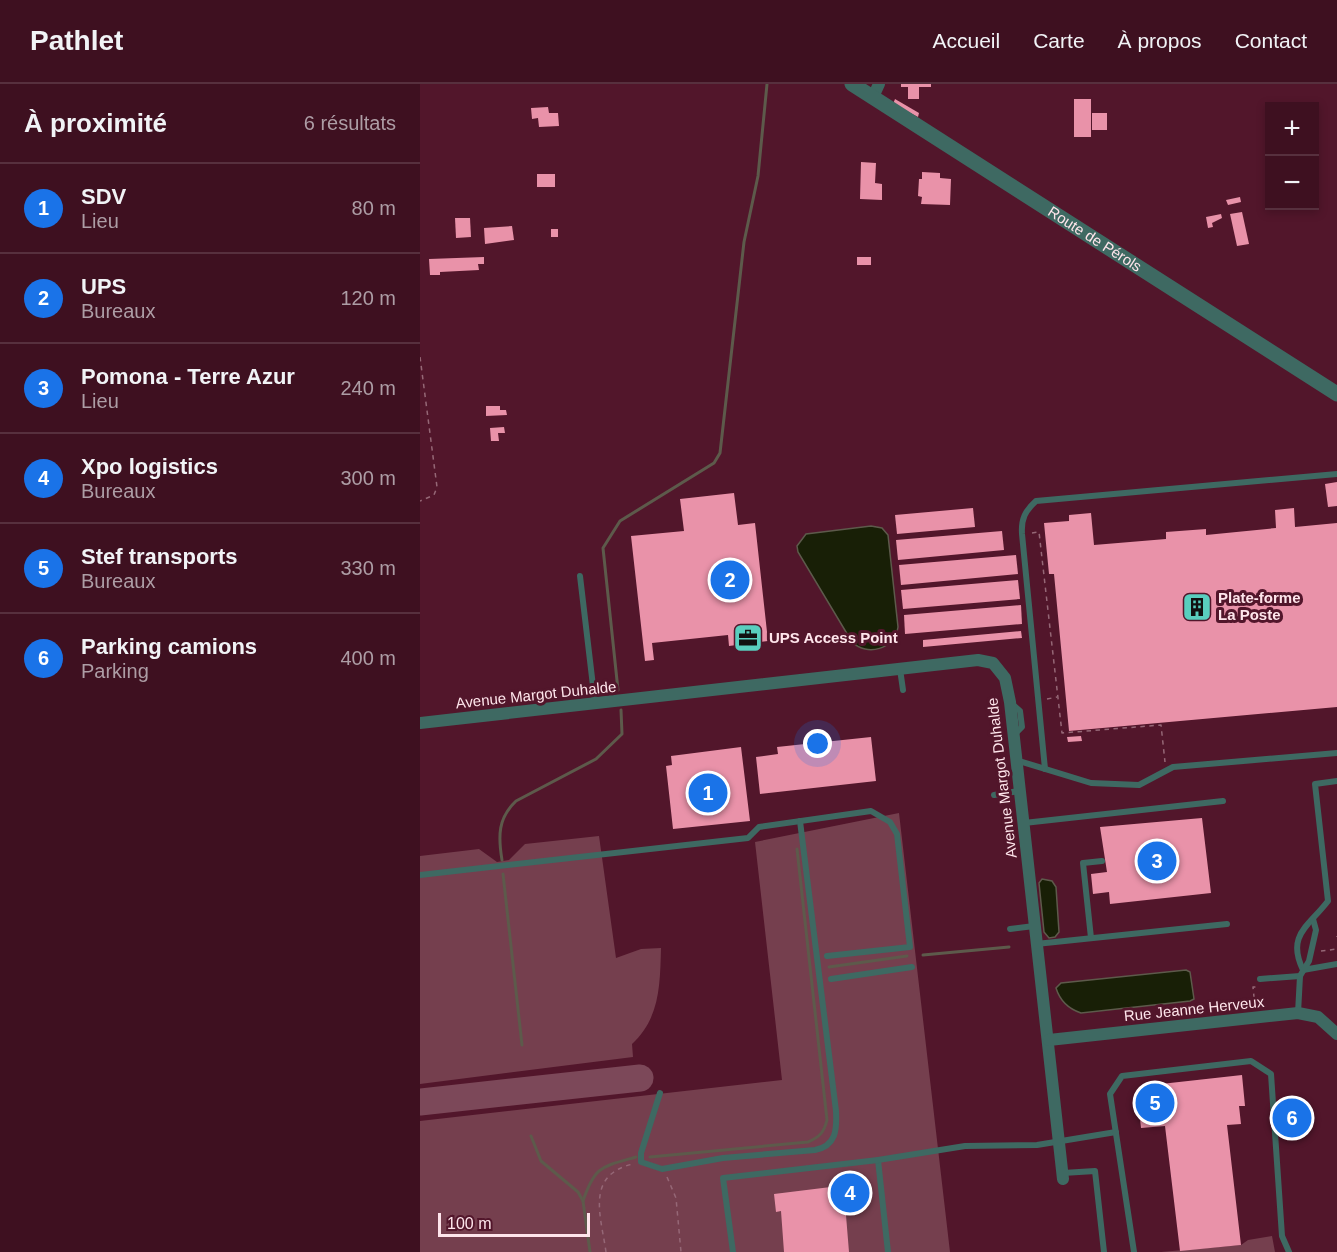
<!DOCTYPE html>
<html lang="fr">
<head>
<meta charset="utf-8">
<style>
	:root { --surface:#3e1020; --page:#451929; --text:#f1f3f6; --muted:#ad9da5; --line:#57303e; --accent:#1a73e8 }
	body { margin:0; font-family:Helvetica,sans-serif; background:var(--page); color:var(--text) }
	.controls { position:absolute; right:18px; top:18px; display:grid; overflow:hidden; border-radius:0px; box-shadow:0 3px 9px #0003 }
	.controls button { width:54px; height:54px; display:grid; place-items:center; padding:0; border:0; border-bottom:2px solid var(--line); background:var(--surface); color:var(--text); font:30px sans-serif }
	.scale { position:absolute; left:18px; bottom:15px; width:152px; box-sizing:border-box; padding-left:6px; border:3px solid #fee5eb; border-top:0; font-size:16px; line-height:21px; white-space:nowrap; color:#fee5eb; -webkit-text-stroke:4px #52162b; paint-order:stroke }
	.you { position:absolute; left:398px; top:660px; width:21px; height:21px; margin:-15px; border:4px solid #fff; border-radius:50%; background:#1a73e8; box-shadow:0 0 0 9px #1a73e833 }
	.badge { display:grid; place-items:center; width:39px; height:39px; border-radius:50%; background:var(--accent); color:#fff; font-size:20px; font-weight:700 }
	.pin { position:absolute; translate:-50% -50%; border:3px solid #fff; box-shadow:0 2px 6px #0006 }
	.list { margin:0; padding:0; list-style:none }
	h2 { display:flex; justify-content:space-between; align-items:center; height:78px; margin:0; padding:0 24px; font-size:26px }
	h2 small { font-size:20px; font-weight:400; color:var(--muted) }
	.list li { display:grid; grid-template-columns:39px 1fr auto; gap:18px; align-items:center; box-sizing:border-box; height:90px; padding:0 24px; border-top:2px solid var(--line) }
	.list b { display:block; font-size:22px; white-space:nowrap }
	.list p { margin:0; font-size:20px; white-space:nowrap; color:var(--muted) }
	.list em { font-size:20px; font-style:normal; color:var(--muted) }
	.map { position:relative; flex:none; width:917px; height:1168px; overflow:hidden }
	header { display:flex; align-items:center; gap:36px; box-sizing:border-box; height:84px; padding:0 30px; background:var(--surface); border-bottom:2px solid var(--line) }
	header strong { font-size:28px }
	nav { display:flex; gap:33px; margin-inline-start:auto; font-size:21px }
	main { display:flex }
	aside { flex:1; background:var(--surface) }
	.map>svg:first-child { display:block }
</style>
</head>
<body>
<header>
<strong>Pathlet</strong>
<nav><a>Accueil</a><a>Carte</a><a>À propos</a><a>Contact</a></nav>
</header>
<main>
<aside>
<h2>À proximité<small>6 résultats</small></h2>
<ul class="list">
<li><span class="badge">1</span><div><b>SDV</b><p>Lieu</p></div><em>80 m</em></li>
<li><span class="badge">2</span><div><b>UPS</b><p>Bureaux</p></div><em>120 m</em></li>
<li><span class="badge">3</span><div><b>Pomona - Terre Azur</b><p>Lieu</p></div><em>240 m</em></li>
<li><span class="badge">4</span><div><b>Xpo logistics</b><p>Bureaux</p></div><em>300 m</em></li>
<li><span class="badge">5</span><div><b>Stef transports</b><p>Bureaux</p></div><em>330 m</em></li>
<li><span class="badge">6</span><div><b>Parking camions</b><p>Parking</p></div><em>400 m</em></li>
</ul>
</aside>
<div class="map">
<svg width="917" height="1168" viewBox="0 0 917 1168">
	<rect width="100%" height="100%" fill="#52162b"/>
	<g fill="#753f4e">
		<path d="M479,729L530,1168H0V1037L362,996L335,758Z"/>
		<path d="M179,752L196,874L221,865L241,864C240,901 240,934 212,960L213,973L0,1000V772L59,765L77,778L89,776L105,760Z"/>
		<path d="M852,1152L855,1168H741L821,1161L828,1156Z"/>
	</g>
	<g fill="#181f06" stroke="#5d5a4b" stroke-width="1.5">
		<path d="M451,442L462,444L468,451L478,543C475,565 447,573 432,558L378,468L377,462L386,450Z"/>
		<path d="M622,795L632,797L636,803L639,848L635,853L629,854L624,848L619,799Z"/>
		<path d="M766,886L770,888L774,915L770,917L661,929C649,925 640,917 636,904L641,899Z"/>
	</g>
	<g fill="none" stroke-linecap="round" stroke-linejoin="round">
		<g stroke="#5d5a4b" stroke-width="3">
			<path d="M198,606L183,464L200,437L294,379L300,369L324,158L338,92L347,0"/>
			<path d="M82,776C78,752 78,734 96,717L176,675L202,650L201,626"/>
			<path d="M83,790L102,961"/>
			<path d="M503,871L589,863"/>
			<path d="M409,883L487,872"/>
			<path d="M111,1052L121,1077L158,1108L163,1117L170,1168"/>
			<path d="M230,1073L388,1058C400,1053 404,1048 407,1036L377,765"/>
			<path d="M163,1117C175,1082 181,1083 216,1073"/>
		</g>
		<path stroke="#7c4859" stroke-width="27" d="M0,1018L220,994"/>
	</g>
	<g fill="#e992a9">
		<path d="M481,0H511V3H499V15H488V3H481Z"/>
		<path d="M475,15L499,29L498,33L473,20Z"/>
		<rect x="654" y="15" width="17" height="38"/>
		<path d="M128,23L129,29H138L139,42L119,43L118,34L112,35L111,24Z"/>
		<rect x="672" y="29" width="15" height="17"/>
		<path d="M441,78L456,79L455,99L462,100V116L440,115Z"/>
		<path d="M502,88L520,89V94L531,95L530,121L501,120L502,113L498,112L499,95H502Z"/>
		<rect x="117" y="90" width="18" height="13"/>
		<path d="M820,113L821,118L808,121L806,116Z"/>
		<path d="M822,128L829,160L817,162L810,130Z"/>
		<path d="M801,130L802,134L792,139L793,143L788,144L786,133Z"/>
		<path d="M35,134H50L51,153L36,154Z"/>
		<path d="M92,142L94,156L65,160L64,144Z"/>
		<rect x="131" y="145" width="7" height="8"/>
		<path d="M64,173V180H58L59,186L20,188V191H10L9,175Z"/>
		<rect x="437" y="173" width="14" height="8"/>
		<path d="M66,322H80V326H86L87,331L66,332Z"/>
		<path d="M84,343L85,349H78L79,357H71L70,344Z"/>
		<path d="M917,398V422L908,423L905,400Z"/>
		<path d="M314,409L318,441L335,439L348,557L309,562L308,551L232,559L234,576L225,577L211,452L264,447L260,415Z"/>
		<path d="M553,424L555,443L477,450L475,431Z"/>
		<path d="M874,424L875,443L917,439V623L649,647L634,490H629L624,439L649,437V431L671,429L674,461L746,455V448L786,445V451L856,444L855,426Z"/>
		<path d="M582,447L584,466L478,476L476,456Z"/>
		<path d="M596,471L598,490L481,501L479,481Z"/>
		<path d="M598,496L600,515L483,525L481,506Z"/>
		<path d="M601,521L602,540L485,550L484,531Z"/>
		<path d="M601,547L602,554L503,563V556Z"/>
		<path d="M661,652L662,657L648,658L647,653Z"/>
		<path d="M451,653L456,697L340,710L336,673L358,670L357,663Z"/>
		<path d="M321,663L330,737L253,745L246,682L252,681L251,672Z"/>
		<path d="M782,734L791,809L690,820L689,808L673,810L671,790L687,788L680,743Z"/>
		<path d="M822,991L825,1022H819L821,1040L807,1041L821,1161L760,1167L745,1042L721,1044L717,1006L741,1003V1000Z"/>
		<path d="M435,1100L437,1118L425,1119L429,1168H364L361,1127L356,1128L354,1110Z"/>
	</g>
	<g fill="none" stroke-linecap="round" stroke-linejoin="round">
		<g stroke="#956776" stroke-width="1.5" stroke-dasharray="4.5 4.5" stroke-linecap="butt">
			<path d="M0,273L17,403L14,411L0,417"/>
			<path d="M612,449L619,448L642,649L741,641L745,678"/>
			<path d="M627,615L637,613"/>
			<path d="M917,852V853"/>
			<path d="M901,867L917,865"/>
			<path d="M835,923L833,903H836"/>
			<path d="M247,1093L256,1114L261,1168"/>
			<path d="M186,1168C181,1132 165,1091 213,1080"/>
		</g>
		<g stroke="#3e6962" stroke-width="6">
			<path d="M160,492L175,619"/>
			<path d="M480,585L483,606"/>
			<path d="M592,620L600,627L602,643L594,651"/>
			<path d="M596,676L671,699L719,701L753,683L917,669"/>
			<path d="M625,685L602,450C601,435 605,427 616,417L917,390"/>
			<path d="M574,711L599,707"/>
			<path d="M604,739L803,717"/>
			<path d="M0,791L328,754L339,743L451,727L470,738L477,750L490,863L407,872"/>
			<path d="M590,845L614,842"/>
			<path d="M671,854L663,779L682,777"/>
			<path d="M616,860L807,840"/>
			<path d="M883,886C866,851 889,842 908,817L895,700L917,697"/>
			<path d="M883,886L917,880"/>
			<path d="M411,895L492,883"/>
			<path d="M840,895L880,892"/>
			<path d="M878,929L880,892L889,877L896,846L893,835"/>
			<path d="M240,1009L221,1069V1078L242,1085L303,1074L395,1066C416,1062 417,1046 416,1027L380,737"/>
			<path d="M458,1076L468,1168"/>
			<path d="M643,1089L675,1087L684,1168"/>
			<path d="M313,1168L303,1094L458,1076L545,1062L617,1061L696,1048"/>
			<path d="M714,1168L690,1010L702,992L831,977L851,990L862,1152L869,1168"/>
		</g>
		<g stroke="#3e6962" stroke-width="12">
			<path d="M453,13L459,0"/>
			<path d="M0,639L558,576L573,579L585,594L590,618L643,1095"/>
			<path d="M629,956L878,929L898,933L917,950"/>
		</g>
		<path stroke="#3e6962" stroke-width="15" id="s1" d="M432,0L917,310"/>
	</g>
	<defs>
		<g id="building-square" transform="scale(1.5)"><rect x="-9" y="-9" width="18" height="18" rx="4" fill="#59cebe" stroke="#52162b"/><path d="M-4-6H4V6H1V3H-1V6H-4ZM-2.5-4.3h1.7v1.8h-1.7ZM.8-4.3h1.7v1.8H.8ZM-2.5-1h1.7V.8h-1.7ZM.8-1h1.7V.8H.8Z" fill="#111"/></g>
		<g id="office-square" transform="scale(1.5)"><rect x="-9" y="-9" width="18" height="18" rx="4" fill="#59cebe" stroke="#52162b"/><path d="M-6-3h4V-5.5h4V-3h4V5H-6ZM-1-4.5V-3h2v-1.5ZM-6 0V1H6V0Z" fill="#111"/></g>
	</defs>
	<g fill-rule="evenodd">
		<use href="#building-square" x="777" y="523"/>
		<use href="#office-square" x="328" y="554"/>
	</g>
	<g text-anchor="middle" stroke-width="6" stroke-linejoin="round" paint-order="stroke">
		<g font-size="15" fill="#fee5eb" stroke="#52162b">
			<text dy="5" stroke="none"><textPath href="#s1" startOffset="288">Route de Pérols</textPath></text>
			<text transform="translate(116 611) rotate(-6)" y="5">Avenue Margot Duhalde</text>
			<text transform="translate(582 694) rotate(-97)" y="5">Avenue Margot Duhalde</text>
			<text transform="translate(774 925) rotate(-6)" y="5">Rue Jeanne Herveux</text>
		</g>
		<g font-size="15" font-weight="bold" fill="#fee5eb" stroke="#52162b" text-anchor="start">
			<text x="798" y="519">Plate-forme<tspan x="798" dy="17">La Poste</tspan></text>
			<text x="349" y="559">UPS Access Point</text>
		</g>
	</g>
</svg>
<div class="controls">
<button>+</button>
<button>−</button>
</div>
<div class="scale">100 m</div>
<div class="you"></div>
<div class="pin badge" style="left:288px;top:709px">1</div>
<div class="pin badge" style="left:310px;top:496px">2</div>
<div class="pin badge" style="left:737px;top:777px">3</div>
<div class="pin badge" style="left:430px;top:1109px">4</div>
<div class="pin badge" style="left:735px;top:1019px">5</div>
<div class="pin badge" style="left:872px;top:1034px">6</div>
</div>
</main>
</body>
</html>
